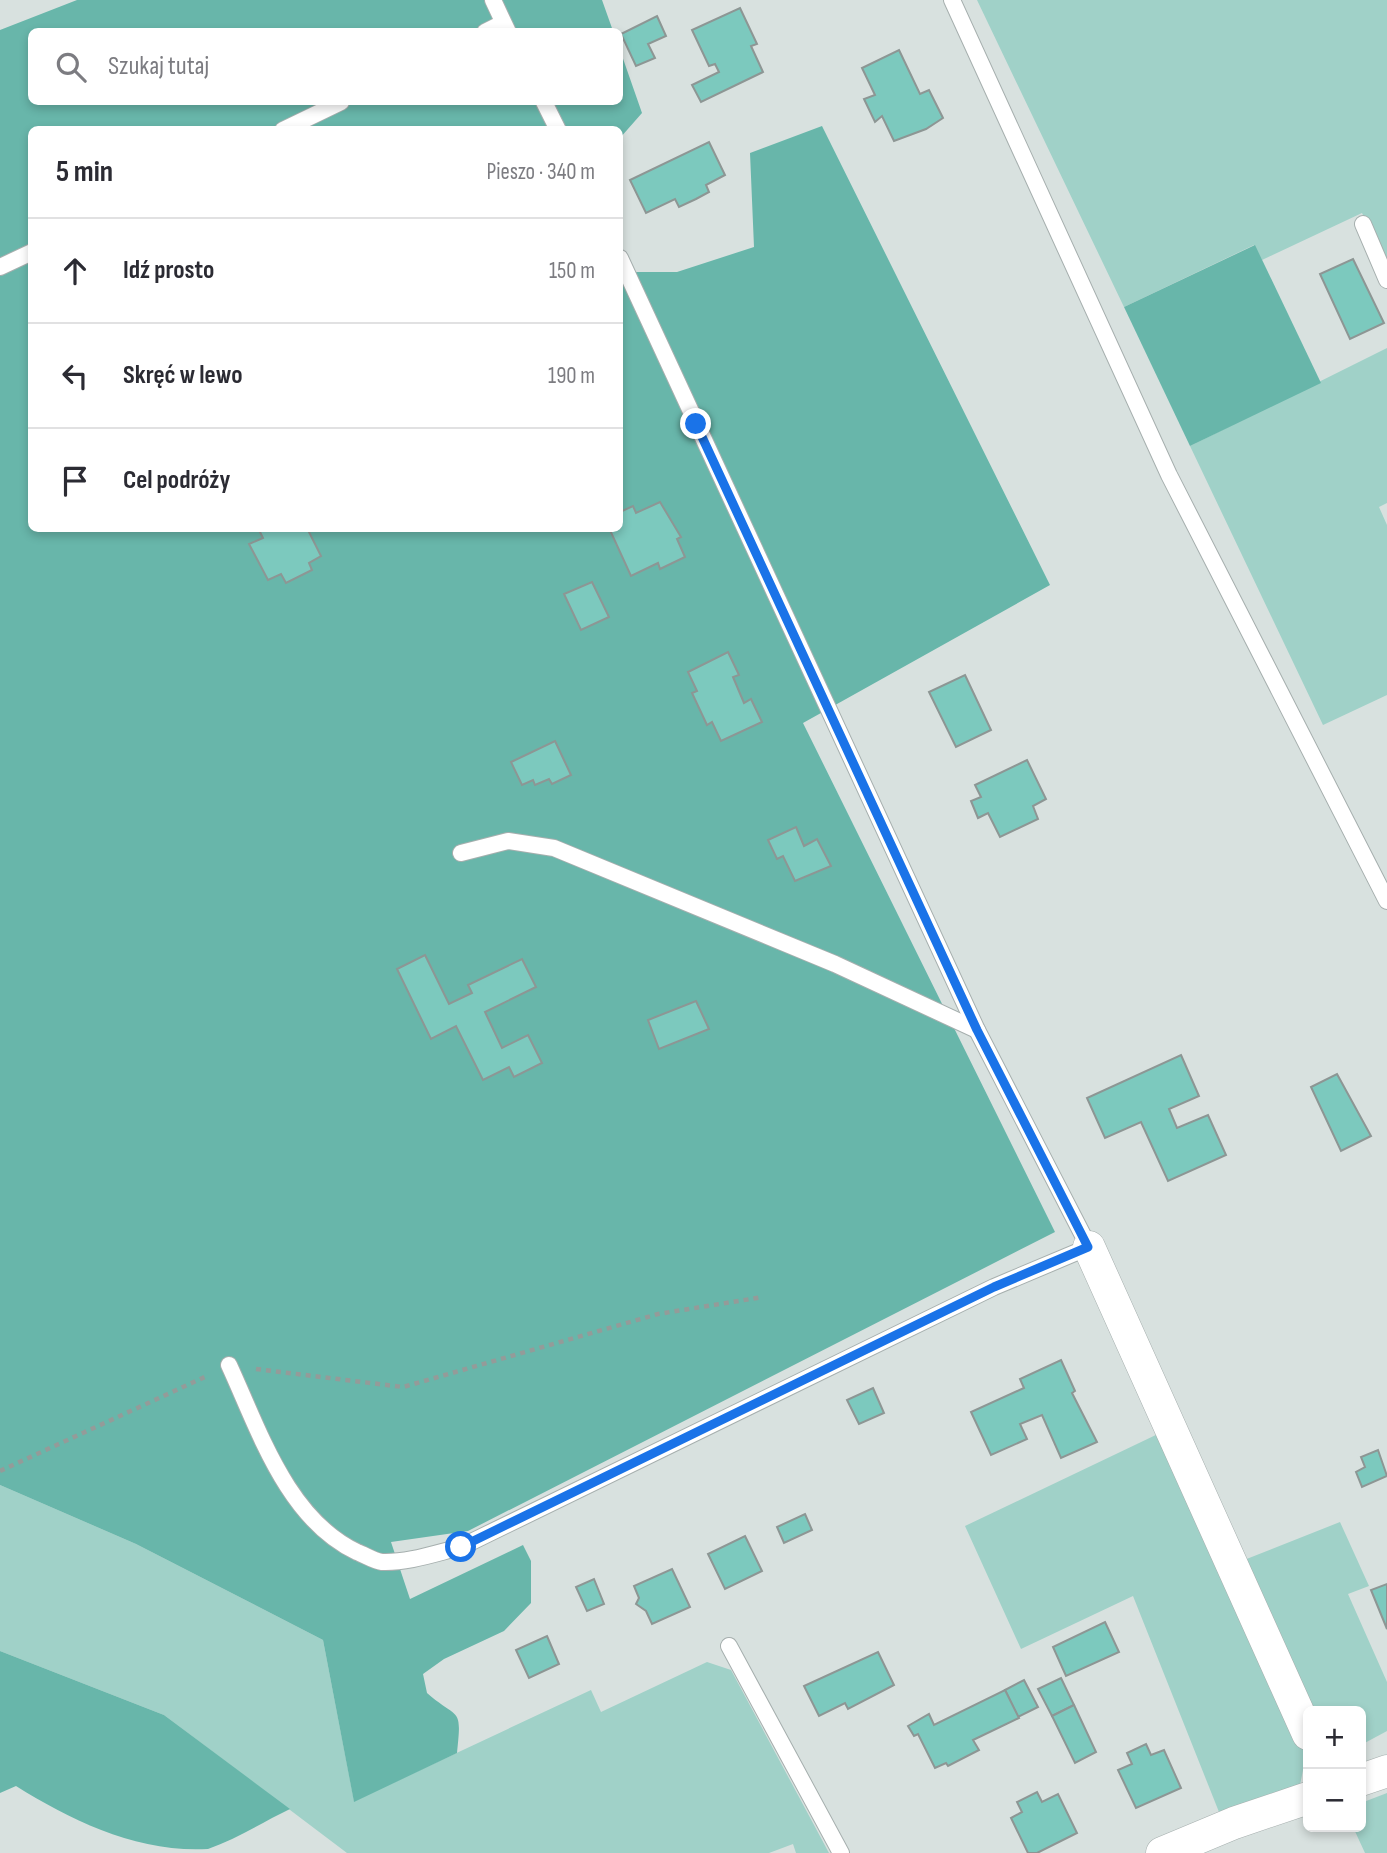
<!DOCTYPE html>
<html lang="pl">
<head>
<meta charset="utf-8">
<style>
	:root { --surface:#fff; --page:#f2f2f3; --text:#2b2b33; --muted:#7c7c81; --line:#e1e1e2 }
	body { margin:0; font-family:"Sofia Sans Condensed",sans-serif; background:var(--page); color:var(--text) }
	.controls { position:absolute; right:21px; bottom:21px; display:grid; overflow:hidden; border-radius:10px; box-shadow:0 4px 10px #0003 }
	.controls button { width:63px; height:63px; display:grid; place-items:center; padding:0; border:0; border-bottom:2px solid var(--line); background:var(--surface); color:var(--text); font:35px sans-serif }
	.stop { position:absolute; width:21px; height:21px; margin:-16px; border:5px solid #1a73e8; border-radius:50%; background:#fff }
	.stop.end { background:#1a73e8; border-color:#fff; box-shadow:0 2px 7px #0008 }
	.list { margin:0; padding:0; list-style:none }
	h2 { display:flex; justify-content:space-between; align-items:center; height:91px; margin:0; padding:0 28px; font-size:30px }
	h2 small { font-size:23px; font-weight:400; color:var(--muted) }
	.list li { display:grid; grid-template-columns:46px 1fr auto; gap:21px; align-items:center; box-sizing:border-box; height:105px; padding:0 28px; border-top:2px solid var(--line) }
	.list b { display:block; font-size:26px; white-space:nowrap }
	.list em { font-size:23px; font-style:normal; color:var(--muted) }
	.icon { flex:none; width:38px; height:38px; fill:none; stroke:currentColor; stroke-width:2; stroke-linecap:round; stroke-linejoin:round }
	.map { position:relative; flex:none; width:1387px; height:1853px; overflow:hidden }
	.search { position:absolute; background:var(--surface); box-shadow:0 4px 10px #0003; left:28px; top:28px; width:595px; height:77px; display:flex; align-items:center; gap:18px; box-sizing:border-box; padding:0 24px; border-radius:10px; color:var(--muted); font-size:26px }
	.panel { position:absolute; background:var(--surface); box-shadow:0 4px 10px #0003; left:28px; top:126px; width:595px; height:406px; border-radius:10px }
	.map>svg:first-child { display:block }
</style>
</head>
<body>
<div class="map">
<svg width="1387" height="1853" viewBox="0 0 1387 1853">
	<rect width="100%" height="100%" fill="#d8e1df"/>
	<g fill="#a0d1c8">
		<path d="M977,0H1387V264L1362,213L1262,260L1254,245L1124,307Z"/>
		<path d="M1387,348V503L1379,507L1387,525V695L1323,725L1190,446Z"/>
		<path d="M1160,1433L1306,1755L1300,1785L1219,1812L1133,1596L1021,1649L965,1526Z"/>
		<path d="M0,1485L136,1544L323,1640L354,1801L591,1690L601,1712L707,1662L731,1670L829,1853H796L793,1844L769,1853H347L164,1715L0,1651Z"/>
		<path d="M1340,1522L1369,1586L1348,1594L1387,1682V1731L1361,1745V1711H1312L1244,1560Z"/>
		<path d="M1387,1793V1853H1365L1353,1827H1361V1803Z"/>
	</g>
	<g fill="#68b6aa">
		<path d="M77,0H602L613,31L32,32V102H620V50L642,113L620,138V130H32V528H620V272H677L754,247L750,153L822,126L1050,585L803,723L1055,1232L468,1531L391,1542L410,1599L523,1545L531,1561V1603L504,1631L444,1659L423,1674L427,1693C459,1721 462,1705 457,1753L354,1802L323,1640L136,1544L0,1485V30Z"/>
		<path d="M1255,245L1321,383L1190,446L1124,307Z"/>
		<path d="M0,1651L164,1715L290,1809C263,1822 236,1839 208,1849C138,1853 72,1821 16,1786L0,1793Z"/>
	</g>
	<g fill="#7cc9be" stroke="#8d9694" stroke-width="2">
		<path d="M740,8L757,44L751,46L763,72L701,102L692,85L719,72L715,64L709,66L692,30Z"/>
		<path d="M657,16L666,36L648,44L655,58L636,66L621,34Z"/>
		<path d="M899,50L920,94L929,90L943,118L926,129L894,141L882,116L875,122L864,99L875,95L862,68Z"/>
		<path d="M709,142L725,175L706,185L709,192L696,199L679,207L675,199L646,213L630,180Z"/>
		<path d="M1353,259L1384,323L1350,339L1320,274Z"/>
		<path d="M660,502L681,537L677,539L685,557L660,569L658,563L631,576L609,528H620V512L633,506L636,513Z"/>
		<path d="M262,528H307L321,556L309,563L312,570L286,583L281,574L268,580L249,544L263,538L259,530Z"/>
		<path d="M592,582L609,617L581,630L564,594Z"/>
		<path d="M728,652L739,675L733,677L744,703L751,699L762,722L721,741L712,722L707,725L692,693L697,691L688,672Z"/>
		<path d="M965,675L991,730L956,747L929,692Z"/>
		<path d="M555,741L571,775L552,784L549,779L535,785L533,780L522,785L511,762Z"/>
		<path d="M1027,760L1046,799L1033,806L1038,819L1000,837L988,813L978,818L971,801L981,797L975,785Z"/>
		<path d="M796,827L804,846L817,839L831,866L795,881L783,856L777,859L768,840Z"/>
		<path d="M425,955L449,1004L472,993L468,985L522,959L536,987L485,1012L502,1048L528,1035L542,1063L514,1077L509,1067L483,1080L456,1026L431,1039L397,969Z"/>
		<path d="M696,1001L709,1029L659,1049L648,1020Z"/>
		<path d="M1181,1055L1199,1096L1169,1109L1177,1128L1208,1115L1226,1155L1168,1181L1141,1122L1105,1138L1087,1098Z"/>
		<path d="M1337,1074L1371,1136L1341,1151L1311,1087Z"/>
		<path d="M1061,1360L1075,1391L1072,1393L1097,1442L1061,1458L1042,1415L1020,1424L1027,1439L991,1455L971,1412L1024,1388L1020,1379Z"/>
		<path d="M873,1388L884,1413L859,1424L847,1400Z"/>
		<path d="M1378,1450L1387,1476L1362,1487L1356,1472L1365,1467L1361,1457Z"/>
		<path d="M805,1514L812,1530L784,1543L777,1527Z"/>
		<path d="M745,1536L762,1571L725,1589L708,1554Z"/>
		<path d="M672,1569L690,1607L652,1624L646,1611L636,1604L639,1598L634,1586Z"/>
		<path d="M594,1579L604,1604L587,1611L576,1587Z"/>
		<path d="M1387,1584V1629L1371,1590Z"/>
		<path d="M1105,1622L1119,1652L1066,1676L1053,1647Z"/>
		<path d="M547,1636L559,1664L529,1678L516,1650Z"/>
		<path d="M878,1652L894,1685L848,1709L845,1703L819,1716L804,1686Z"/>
		<path d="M1061,1678L1074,1705L1052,1716L1038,1689Z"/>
		<path d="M1024,1680L1038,1707L1018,1717L1005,1690Z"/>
		<path d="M1005,1690L1019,1718L973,1740L979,1750L948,1766L946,1763L935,1768L918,1734L914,1736L908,1726L929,1714L934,1725Z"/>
		<path d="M1074,1705L1096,1752L1075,1763L1052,1716Z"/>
		<path d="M1146,1744L1151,1755L1164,1750L1181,1788L1136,1808L1118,1770L1132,1764L1127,1753Z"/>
		<path d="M1037,1792L1042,1802L1058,1794L1077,1833L1037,1853H1028L1011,1818L1022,1812L1017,1802Z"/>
	</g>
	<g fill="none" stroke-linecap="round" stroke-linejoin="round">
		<g stroke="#a6afae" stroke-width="18">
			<g id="service">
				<path d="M493,0L508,32"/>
				<path d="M952,0L1169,475L1387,901"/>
				<path d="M485,32L503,23"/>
				<path d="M544,102L558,130"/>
				<path d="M283,130L341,102"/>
				<path d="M1363,224L1387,280"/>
				<path d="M0,267L32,252"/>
				<path d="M461,853L508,841L554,848L835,964L977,1030"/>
				<path d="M229,1365C259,1430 287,1519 357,1552C365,1555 374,1561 382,1562C408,1563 436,1553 461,1547L994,1287L1089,1247L977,1030L620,258"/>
				<path d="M729,1646L841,1853"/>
			</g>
		</g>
		<g stroke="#a6afae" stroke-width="33">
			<g id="minor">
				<path d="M1089,1247L1308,1734"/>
				<path d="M1361,1780L1387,1771"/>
				<path d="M1162,1853L1234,1823L1308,1798"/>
			</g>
		</g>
		<g stroke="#949b99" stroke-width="4.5" stroke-dasharray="5 5" stroke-linecap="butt">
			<path d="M256,1369L403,1387L658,1314L763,1297"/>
			<path d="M0,1471L207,1376"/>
		</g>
		<use href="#service" stroke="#fff" stroke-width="16"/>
		<use href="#minor" stroke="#fff" stroke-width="32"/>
	</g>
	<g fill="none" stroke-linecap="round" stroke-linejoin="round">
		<path stroke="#1a73e8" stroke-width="9" d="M461,1547L994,1287L1088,1247L977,1030L696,424"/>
	</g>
</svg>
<div class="controls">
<button>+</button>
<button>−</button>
</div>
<div class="stop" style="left:461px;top:1547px"></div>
<div class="stop end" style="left:696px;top:424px"></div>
<div class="search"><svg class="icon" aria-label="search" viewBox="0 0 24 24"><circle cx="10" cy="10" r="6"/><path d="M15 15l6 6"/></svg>Szukaj tutaj</div>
<section class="panel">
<h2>5 min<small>Pieszo · 340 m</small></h2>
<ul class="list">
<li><svg class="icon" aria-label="ahead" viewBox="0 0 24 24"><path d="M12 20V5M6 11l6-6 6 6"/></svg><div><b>Idź prosto</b></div><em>150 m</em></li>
<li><svg class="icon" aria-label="left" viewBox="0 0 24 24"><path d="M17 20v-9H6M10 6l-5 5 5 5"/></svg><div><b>Skręć w lewo</b></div><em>190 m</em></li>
<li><svg class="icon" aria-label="arrive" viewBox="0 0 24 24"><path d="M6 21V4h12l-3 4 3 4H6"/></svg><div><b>Cel podróży</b></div></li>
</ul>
</section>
</div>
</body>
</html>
